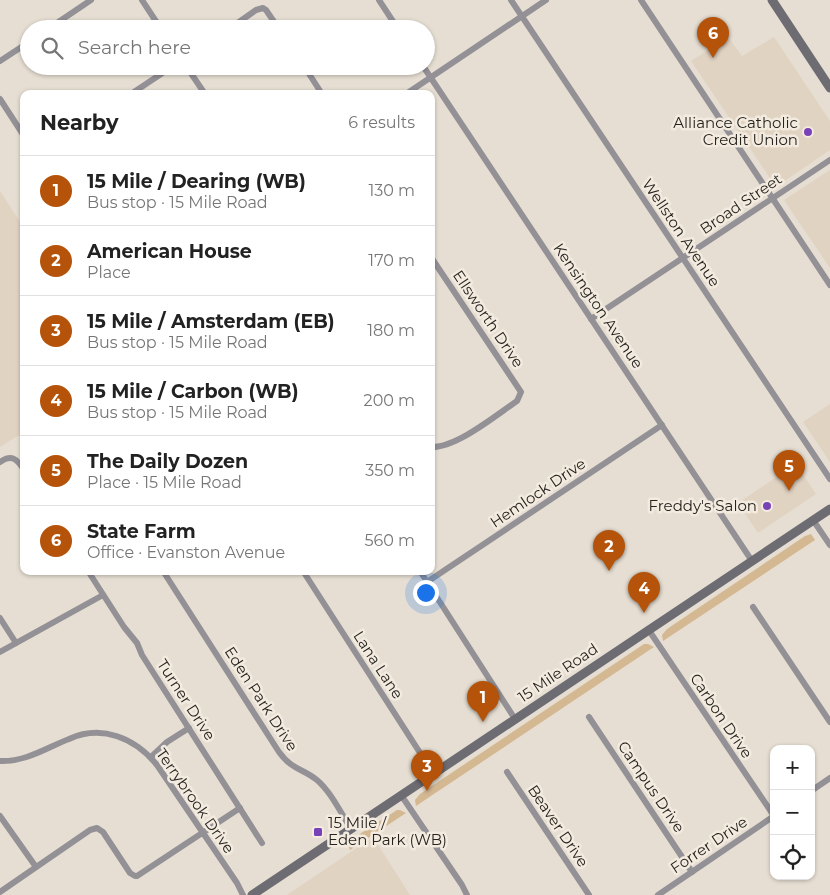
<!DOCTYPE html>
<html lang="en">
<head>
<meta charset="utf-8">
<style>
	:root { --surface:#fff; --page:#f6f6f6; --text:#222; --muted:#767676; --line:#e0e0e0; --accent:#b45309 }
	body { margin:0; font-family:Montserrat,sans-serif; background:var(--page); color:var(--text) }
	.controls { position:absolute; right:15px; bottom:15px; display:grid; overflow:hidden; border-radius:10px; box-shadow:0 1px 4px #0004 }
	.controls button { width:45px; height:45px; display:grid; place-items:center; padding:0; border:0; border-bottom:1px solid var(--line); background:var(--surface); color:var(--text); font:25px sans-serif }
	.you { position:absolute; left:425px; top:592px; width:18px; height:18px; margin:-12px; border:4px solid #fff; border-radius:50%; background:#1a73e8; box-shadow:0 0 0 8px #1a73e833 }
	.badge { display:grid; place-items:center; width:32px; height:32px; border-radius:50%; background:var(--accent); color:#fff; font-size:16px; font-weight:700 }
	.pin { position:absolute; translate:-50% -41px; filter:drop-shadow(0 1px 2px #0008) }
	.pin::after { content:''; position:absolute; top:26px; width:18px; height:15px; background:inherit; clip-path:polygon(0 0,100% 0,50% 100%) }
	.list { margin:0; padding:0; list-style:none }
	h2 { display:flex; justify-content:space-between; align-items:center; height:65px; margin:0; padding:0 20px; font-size:21px }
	h2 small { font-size:16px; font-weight:400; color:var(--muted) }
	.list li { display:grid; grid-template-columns:32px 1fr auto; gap:15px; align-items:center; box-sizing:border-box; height:70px; padding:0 20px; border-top:1px solid var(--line) }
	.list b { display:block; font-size:19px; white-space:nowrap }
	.list p { margin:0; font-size:16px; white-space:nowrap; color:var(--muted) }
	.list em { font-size:16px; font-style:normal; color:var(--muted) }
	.icon { flex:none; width:28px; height:28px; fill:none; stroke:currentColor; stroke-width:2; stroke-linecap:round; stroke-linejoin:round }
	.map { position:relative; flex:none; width:830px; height:895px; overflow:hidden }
	.search { position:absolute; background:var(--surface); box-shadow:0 1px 4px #0004; left:20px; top:20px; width:415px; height:55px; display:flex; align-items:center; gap:12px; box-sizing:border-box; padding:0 18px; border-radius:28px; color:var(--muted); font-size:19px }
	.panel { position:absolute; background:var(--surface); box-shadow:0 1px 4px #0004; left:20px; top:90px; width:415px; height:485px; border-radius:10px }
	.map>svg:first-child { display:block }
</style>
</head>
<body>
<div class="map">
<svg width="830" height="895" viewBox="0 0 830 895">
	<rect width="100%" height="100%" fill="#e6ded2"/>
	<g fill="#e1d3c2">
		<path d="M728,37L742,56L774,37L830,121V150L776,187L691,61Z"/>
		<path d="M830,170V268L784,200Z"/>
		<path d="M0,191L24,228V432L0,447Z"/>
		<path d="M830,404V462L803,422Z"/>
		<path d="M796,464L816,494L758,533L738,503Z"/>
		<path d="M373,837L410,895H287Z"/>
	</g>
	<g fill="#d4b892">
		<path d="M811,534L815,540L663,641L662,635L667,629L805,536Z"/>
		<path d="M644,644H648L654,647L416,806L415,800L420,794Z"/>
		<path d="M397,810H400L406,813L350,850L348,844L352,839Z"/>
	</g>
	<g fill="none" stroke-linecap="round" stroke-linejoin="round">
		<g stroke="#939196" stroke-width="6">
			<path d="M142,0L161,29"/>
			<path d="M379,0L398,29"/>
			<path d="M511,0L830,479"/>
			<path d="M641,0L830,285"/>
			<path d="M48,29L91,0"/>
			<path d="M229,29L256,10L263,8L266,10L279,29"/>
			<path d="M0,61L29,42"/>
			<path d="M186,66L205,94"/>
			<path d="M304,66L322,94"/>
			<path d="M423,66L752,561"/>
			<path d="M131,94L173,66"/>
			<path d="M406,94L546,0"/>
			<path d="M0,99L24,136"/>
			<path d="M431,257L521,392L517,401C495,416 456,448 431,447"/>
			<path d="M591,319L830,160"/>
			<path d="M0,462C12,454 17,459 24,470"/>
			<path d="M813,520L830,545"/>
			<path d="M88,571L124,627L137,643L142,655L262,843"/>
			<path d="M163,571L279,752C292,770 302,768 317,780C331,792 341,813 351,829"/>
			<path d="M303,571L433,773"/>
			<path d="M420,571L515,719"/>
			<path d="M427,582L662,425"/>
			<path d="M753,607L830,722"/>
			<path d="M0,618L16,643"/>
			<path d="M648,629L774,816"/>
			<path d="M0,652L103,595"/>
			<path d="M589,717L692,872"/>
			<path d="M151,757L167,742L189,728"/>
			<path d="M0,761C26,762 46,748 69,739C102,724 135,738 157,765L237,883L243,895"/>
			<path d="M507,772L589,895"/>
			<path d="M811,791L830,778"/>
			<path d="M401,795L462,885L467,895"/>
			<path d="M0,816L36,867"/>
			<path d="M0,892L90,830L97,828L103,832L130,873L135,876H137L240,808"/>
			<path d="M658,895L774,816"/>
		</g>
		<g stroke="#6e6c73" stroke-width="9">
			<path d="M772,0L830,88"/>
			<path d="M252,895L830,509"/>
		</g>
	</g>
	<g fill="#7841b8" stroke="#f3ebdf" stroke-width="2">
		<circle cx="808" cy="132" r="5"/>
		<circle cx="767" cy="506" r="5"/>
		<rect x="313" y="827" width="10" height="10" rx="2.5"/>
	</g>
	<g text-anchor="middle" stroke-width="5" stroke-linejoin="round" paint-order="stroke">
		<g font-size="15" fill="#26231f" stroke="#f3ebdf" text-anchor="end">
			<text x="798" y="128">Alliance Catholic<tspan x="798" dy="17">Credit Union</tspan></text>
			<text x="757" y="511">Freddy's Salon</text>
			<text x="328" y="828" text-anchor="start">15 Mile /<tspan x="328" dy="17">Eden Park (WB)</tspan></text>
		</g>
		<g font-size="15" fill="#26231f" stroke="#f3ebdf">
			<text transform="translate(741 204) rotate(-34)" y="5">Broad Street</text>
			<text transform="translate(681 233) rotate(56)" y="5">Wellston Avenue</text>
			<text transform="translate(598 306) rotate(56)" y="5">Kensington Avenue</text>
			<text transform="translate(488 319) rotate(56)" y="5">Ellsworth Drive</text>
			<text transform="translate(538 493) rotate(-34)" y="5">Hemlock Drive</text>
			<text transform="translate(378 665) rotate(57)" y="5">Lana Lane</text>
			<text transform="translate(558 673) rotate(-34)" y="5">15 Mile Road</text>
			<text transform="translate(261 699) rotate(57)" y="5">Eden Park Drive</text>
			<text transform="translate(186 700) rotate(57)" y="5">Turner Drive</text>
			<text transform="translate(721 716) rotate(56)" y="5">Carbon Drive</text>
			<text transform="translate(651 787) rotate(56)" y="5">Campus Drive</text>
			<text transform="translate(195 801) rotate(55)" y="5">Terrybrook Drive</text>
			<text transform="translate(558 826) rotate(56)" y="5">Beaver Drive</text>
			<text transform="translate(709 845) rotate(-34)" y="5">Forrer Drive</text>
		</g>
	</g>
</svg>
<div class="controls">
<button>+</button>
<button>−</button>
<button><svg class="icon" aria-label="locate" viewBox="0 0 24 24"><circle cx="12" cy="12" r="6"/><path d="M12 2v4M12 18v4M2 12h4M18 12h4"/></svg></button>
</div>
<div class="you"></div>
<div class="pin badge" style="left:483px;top:722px">1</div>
<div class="pin badge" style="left:609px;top:571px">2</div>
<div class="pin badge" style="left:427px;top:791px">3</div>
<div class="pin badge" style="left:644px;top:613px">4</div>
<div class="pin badge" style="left:789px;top:491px">5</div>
<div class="pin badge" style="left:713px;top:58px">6</div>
<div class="search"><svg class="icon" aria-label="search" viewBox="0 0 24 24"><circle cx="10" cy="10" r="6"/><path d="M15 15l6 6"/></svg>Search here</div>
<section class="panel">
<h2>Nearby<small>6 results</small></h2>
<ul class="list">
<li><span class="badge">1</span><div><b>15 Mile / Dearing (WB)</b><p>Bus stop · 15 Mile Road</p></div><em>130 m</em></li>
<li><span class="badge">2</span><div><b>American House</b><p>Place</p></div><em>170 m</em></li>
<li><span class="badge">3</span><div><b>15 Mile / Amsterdam (EB)</b><p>Bus stop · 15 Mile Road</p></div><em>180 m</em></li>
<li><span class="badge">4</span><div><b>15 Mile / Carbon (WB)</b><p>Bus stop · 15 Mile Road</p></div><em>200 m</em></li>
<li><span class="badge">5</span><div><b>The Daily Dozen</b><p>Place · 15 Mile Road</p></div><em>350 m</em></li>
<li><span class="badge">6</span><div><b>State Farm</b><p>Office · Evanston Avenue</p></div><em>560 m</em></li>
</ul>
</section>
</div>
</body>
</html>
